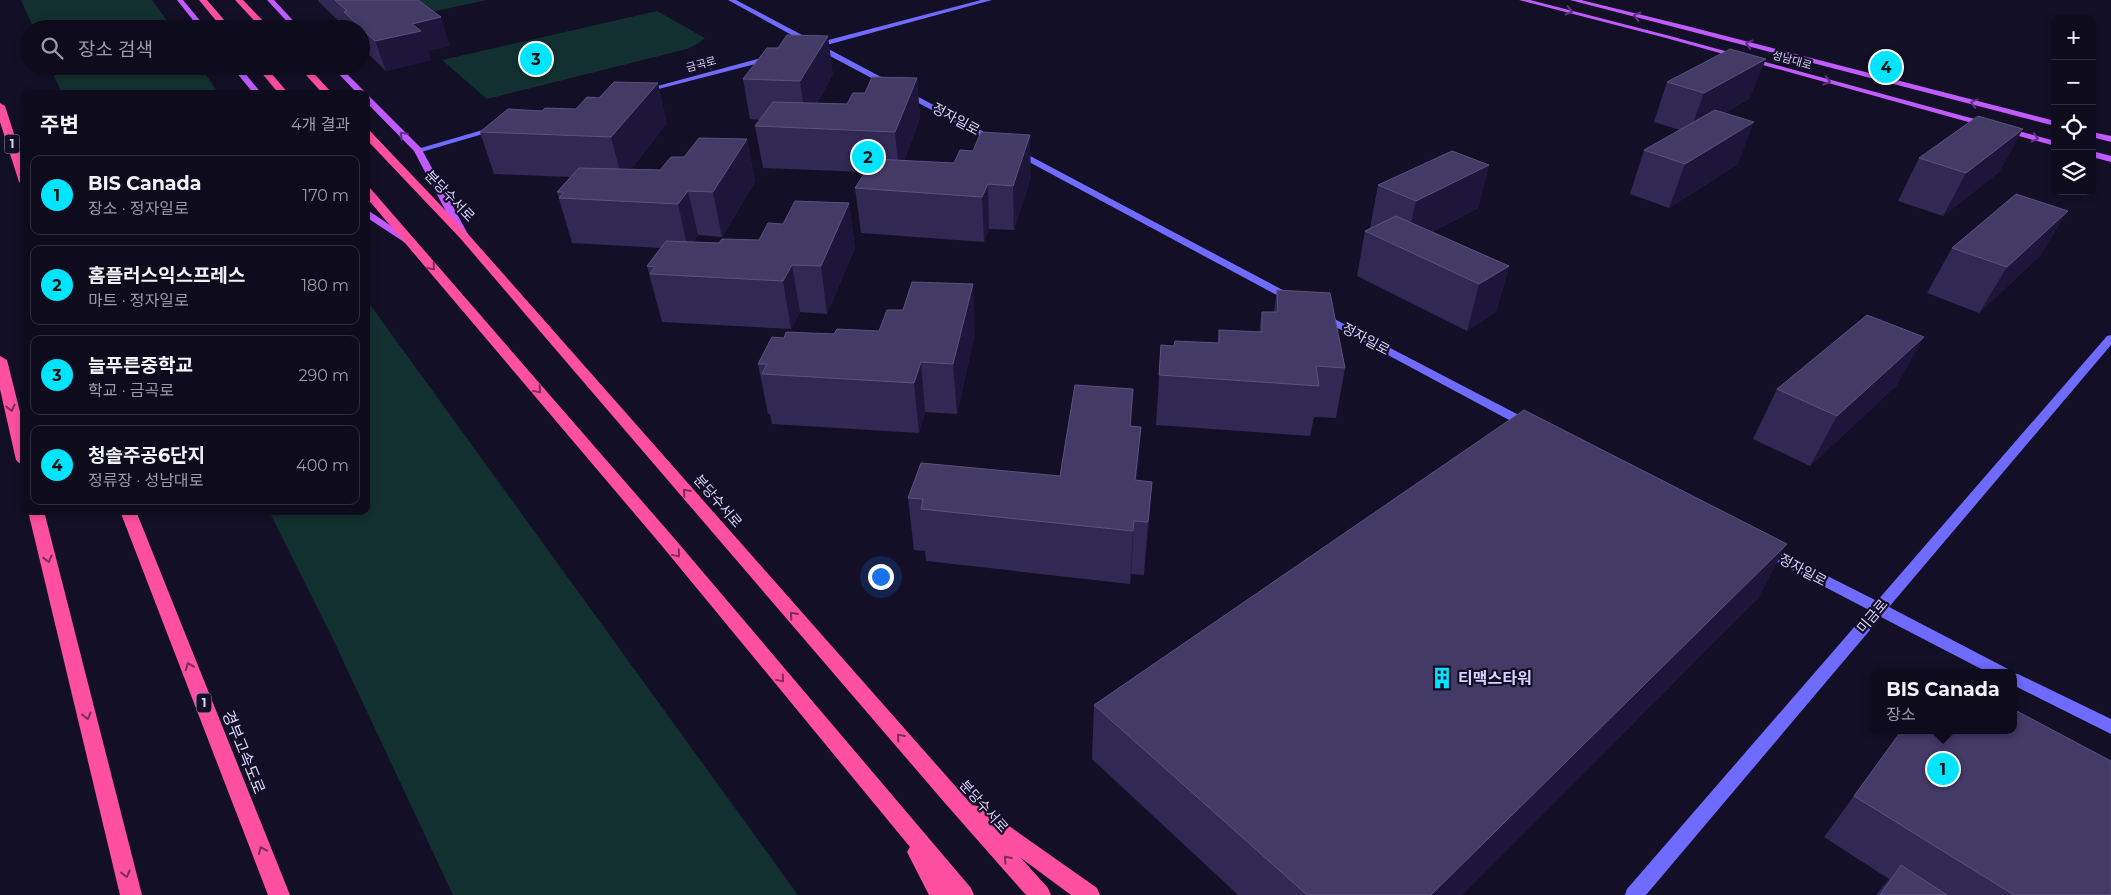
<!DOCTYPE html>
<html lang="ko">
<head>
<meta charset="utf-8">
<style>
	:root { --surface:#0e0b1c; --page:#1c1929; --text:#f1f3f6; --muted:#9b9ba3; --line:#2e2b3b; --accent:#00e5ff }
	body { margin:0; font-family:Montserrat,"Noto Sans KR",sans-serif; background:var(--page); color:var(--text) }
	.controls { position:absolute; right:15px; top:15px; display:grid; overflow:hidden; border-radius:10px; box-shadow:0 2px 8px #0003 }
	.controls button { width:45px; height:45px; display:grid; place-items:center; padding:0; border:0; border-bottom:1px solid var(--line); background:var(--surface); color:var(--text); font:25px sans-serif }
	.you { position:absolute; left:880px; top:576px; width:18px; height:18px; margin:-12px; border:4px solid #fff; border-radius:50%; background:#1a73e8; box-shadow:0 0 0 8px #1a73e833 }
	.badge { display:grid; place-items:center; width:32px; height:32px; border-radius:50%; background:var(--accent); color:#111; font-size:16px; font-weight:700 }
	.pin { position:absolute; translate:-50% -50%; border:2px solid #fff; box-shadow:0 1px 5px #0006 }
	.popup { position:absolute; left:1869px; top:669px; width:148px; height:65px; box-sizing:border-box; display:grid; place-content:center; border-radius:10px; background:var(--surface); filter:drop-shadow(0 1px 4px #0005); font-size:16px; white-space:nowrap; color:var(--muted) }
	.popup b { font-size:19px; color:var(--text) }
	.popup::after { content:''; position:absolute; left:50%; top:100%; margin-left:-10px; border:10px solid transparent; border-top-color:var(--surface) }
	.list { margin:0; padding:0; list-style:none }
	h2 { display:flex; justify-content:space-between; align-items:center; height:65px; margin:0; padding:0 20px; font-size:21px }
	h2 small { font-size:16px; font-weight:400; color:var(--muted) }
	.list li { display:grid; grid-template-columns:32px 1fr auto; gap:15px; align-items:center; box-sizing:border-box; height:80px; margin:0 10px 10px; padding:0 10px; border:1px solid var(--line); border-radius:10px }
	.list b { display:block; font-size:19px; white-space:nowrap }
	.list p { margin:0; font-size:16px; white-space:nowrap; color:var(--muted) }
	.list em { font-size:16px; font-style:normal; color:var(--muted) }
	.icon { flex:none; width:28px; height:28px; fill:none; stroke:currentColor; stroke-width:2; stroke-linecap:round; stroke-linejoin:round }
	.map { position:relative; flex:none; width:2111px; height:895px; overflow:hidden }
	.search { position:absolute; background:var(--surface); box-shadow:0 2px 8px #0003; left:20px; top:20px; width:350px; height:55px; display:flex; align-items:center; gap:12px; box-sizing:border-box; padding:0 18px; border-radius:28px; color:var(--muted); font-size:19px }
	.panel { position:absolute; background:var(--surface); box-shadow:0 2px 8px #0003; left:20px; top:90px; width:350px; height:425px; border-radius:10px }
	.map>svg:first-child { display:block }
</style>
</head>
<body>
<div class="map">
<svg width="2111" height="895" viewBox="0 0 2111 895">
	<rect width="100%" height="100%" fill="#130f26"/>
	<g fill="#12302f">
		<path d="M21,0H152L173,29H34Z"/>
		<path d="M400,0H487L417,15Z"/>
		<path d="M657,11L705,38L699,43L687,49L487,99L442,60Z"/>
		<path d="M50,66H200L219,94H62Z"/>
		<path d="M366,299L798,895H453L331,635L269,511H366Z"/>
	</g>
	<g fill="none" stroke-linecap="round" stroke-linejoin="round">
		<g fill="#6f6bff" fill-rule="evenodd">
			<path d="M728,0H736L817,43L981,0H992L823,46L999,140L992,142L815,48H810V45Z"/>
			<path d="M772,55L776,57L775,59L643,93L639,91Z"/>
			<path d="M493,127L500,129L418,153L414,150Z"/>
			<path d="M1017,149L1294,296L1295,298L1294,300H1286L1014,154L1013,152Z"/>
			<path d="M1321,312L1532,422L1534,425L1532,428H1524L1317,317L1316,315Z"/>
			<path d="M2111,335V345L1889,607L2008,669L2011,673L2018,674L2111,719V734L2013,685V673H1989L1881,617L1646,895H1625L1627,889L1869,610L1760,553L1758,550L1760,547H1770L1877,601L2107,336Z"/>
		</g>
		<g fill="#c25bff" fill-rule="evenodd">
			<path d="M177,0H183L207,29H200Z"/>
			<path d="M267,0H274L301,29H294Z"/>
			<path d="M1519,0H1530L1670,36L2055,141V146L1666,38Z"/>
			<path d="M1570,0H1581L1687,26L2055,121V126Z"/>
			<path d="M231,66H239L262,94H254Z"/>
			<path d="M331,66H339L421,148L469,236L467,238L464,239L459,236L414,151L366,102V94H358Z"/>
			<path d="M2092,132L2111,136V142L2092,137Z"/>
			<path d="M2092,151L2111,156V162L2092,157Z"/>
			<path d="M366,210L369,211L415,242L413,244H407L366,217Z"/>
		</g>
		<g fill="#ff4fa3" fill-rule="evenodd">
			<path d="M199,0H207L232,29H223Z"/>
			<path d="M235,0H243L271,29H262Z"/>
			<path d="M256,66H265L289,94H279Z"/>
			<path d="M298,66H307L333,94H323Z"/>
			<path d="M0,103L5,106L24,165V185L19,182L0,122Z"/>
			<path d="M366,130L370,131L468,234L972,805L982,807L1097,888L1100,895H1071L1021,858L1048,888L1051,895H1026L944,802L460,238L366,139Z"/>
			<path d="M366,187L370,188L674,538L971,888L974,895H929L907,852L910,847L662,546L366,197Z"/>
			<path d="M0,356L7,360L24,428V465L19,463L16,460L0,389Z"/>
			<path d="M28,511H44L142,895H120Z"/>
			<path d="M120,511H136L290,895H268Z"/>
		</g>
	</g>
	<g fill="#312854">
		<path d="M318,0H418L450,46L428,51L431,60L386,71L361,47V29H347L319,2Z"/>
		<path d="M833,74L817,103L847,104L865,93L917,78L920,118L904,161L1031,177L1014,230L989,229L984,242L861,233L855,188L865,172L763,168L755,126L760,120L750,119L743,79Z"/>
		<path d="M1667,82L1750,98L1725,113L1738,164L1669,208L1630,194L1644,150L1680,130L1654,122Z"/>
		<path d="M667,123L631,169L660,170L684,157L747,139L755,182L722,237L698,235L693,242L719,243L759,240L783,224L849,203L855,248L827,314L800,312L791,329L662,322L647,266L661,248L572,243L557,192L570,177L494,174L480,132Z"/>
		<path d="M1919,158L2000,171L1943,216L1898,201Z"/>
		<path d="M1489,165L1478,208L1432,232L1509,266L1496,312L1467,331L1357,276L1365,231L1370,228L1378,185Z"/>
		<path d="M1952,248L2041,255L1979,313L1927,293Z"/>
		<path d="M1277,290L1345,368L1336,418L1314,417L1310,436L1156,425L1161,345L1174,346L1218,343L1219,330L1259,332L1262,312H1274Z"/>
		<path d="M879,331L975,332L957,414L925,412L919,433L772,424L770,414H768L758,364L784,338Z"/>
		<path d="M1897,385L1810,466L1753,439L1777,389Z"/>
		<path d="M1133,389L1131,426L1137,481L1152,482L1144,575L1131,574L1130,584L926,561L925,551L914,550L908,498L1060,476Z"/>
		<path d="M1759,597L1462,895H1238L1092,759L1094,705Z"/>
		<path d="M1902,730L2111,895H1876L1889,879L1824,837Z"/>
	</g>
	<g fill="#1d163a">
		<path d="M441,17L450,46L428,51L431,60L386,71L375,41L412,24Z"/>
		<path d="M828,36L833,74L806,122L800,81Z"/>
		<path d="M1766,59L1750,98L1689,134L1704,93Z"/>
		<path d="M917,78L920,118L899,174L895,132Z"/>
		<path d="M658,83L667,123L622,180L611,137Z"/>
		<path d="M1754,122L1738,164L1669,208L1685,164Z"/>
		<path d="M2023,129L2000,171L1943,216L1966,173Z"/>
		<path d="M1030,135L1031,177L1014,230L1013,186Z"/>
		<path d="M747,139L755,182L722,237L713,192Z"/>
		<path d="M1489,165L1478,208L1406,245L1416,201Z"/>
		<path d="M988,184L989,229L984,242L982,197Z"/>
		<path d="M688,191L698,235L688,249L678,204Z"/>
		<path d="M849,203L855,248L827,314L821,266Z"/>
		<path d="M2068,211L2041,255L1979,313L2007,267Z"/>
		<path d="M792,265L800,312L791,329L783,281Z"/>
		<path d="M1509,266L1496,312L1467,331L1479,284Z"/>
		<path d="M973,284L975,332L957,414L953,364Z"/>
		<path d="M1924,337L1897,385L1810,466L1837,416Z"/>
		<path d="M921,362L925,412L919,433L914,383Z"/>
		<path d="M1133,389L1131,439L1130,426Z"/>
		<path d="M1141,427L1138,478L1132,532L1135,480Z"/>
		<path d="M1152,482L1148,534L1144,575L1148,522Z"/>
		<path d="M1134,521L1131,574L1130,584L1133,531Z"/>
		<path d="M1787,544L1759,597L1462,895H1431Z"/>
	</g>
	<g fill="#433a66" stroke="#5a527e">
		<path d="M335,0H418L441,17L412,24L421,31L375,41L344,12L347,11Z"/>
		<path d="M787,35L828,36L800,81L743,79L767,48H778Z"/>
		<path d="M1730,49L1766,59L1704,93L1667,82Z"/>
		<path d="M872,77L917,78L895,132L755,126L773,102L847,104L853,93H865Z"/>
		<path d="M614,82L658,83L611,137L480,132L508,109L542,111L545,108L576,109L587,97L599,98Z"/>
		<path d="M1715,110L1754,122L1685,164L1644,150Z"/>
		<path d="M1978,116L2023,129L1966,173L1919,158Z"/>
		<path d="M981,132L1030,135L1013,186L988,184L982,197L855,188L874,159L954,163L960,150L973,151Z"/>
		<path d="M699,138L747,139L713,192L688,191L678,204L559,198L564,192H557L579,168L660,170L671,157H684Z"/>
		<path d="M1452,151L1489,165L1416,201L1378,185Z"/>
		<path d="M2016,194L2068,211L2007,267L1952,248Z"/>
		<path d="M795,201L849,203L821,266L792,265L783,281L650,274L655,267L647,266L666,241L719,243L722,239L759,240L768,223L783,224Z"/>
		<path d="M1396,216L1509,266L1479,284L1365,231Z"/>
		<path d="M912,282L973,284L953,364L921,362L914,383L762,374L767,364H758L772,337L784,338L786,332L834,334L837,329L879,331L887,310H903Z"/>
		<path d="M1277,290L1330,293L1345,368L1316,366L1319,386L1159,375L1161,345L1174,346L1175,341L1219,343V330L1262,332V312H1278Z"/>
		<path d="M1867,315L1924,337L1837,416L1777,389Z"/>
		<path d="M1075,385L1133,389L1130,426L1141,427L1135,480L1152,482L1148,522L1134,521L1133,531L921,509L923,499L908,498L921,463L1060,476Z"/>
		<path d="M1524,410L1787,544L1431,895H1307L1094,705Z"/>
		<path d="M2013,709L2111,761V895H2014L1854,796L1902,730H2013Z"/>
		<path d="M1901,865L1947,895H1880Z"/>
	</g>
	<defs><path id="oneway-chevron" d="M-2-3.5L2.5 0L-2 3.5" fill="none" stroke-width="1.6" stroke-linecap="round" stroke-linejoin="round" transform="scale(1.25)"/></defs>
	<g stroke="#623188">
		<use href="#oneway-chevron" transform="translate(1569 11) rotate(14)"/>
		<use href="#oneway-chevron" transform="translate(1637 16) rotate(-166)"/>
		<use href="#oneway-chevron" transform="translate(1749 44) rotate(-165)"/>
		<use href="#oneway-chevron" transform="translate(1827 81) rotate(15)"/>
		<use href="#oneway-chevron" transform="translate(1974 103) rotate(-165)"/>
		<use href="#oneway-chevron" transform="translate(403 135) rotate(-135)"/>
		<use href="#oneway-chevron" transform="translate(2035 138) rotate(15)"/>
	</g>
	<g stroke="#7d2c5e">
		<use href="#oneway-chevron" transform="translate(432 267) rotate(49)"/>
		<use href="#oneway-chevron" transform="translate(538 390) rotate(50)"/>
		<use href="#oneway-chevron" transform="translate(11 408) rotate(77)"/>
		<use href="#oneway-chevron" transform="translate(686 492) rotate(-131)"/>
		<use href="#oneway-chevron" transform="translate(677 554) rotate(50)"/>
		<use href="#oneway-chevron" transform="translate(48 559) rotate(76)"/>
		<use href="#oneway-chevron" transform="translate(793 615) rotate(-131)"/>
		<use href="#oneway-chevron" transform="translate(189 666) rotate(-112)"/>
		<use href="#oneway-chevron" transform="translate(781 679) rotate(50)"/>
		<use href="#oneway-chevron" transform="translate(87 716) rotate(76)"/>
		<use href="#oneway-chevron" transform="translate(900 737) rotate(-131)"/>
		<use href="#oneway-chevron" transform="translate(262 850) rotate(-112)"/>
		<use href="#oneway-chevron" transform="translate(1007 859) rotate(-132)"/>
		<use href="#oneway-chevron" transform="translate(126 874) rotate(76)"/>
	</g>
	<defs>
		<g id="building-bare" transform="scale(1.725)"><path d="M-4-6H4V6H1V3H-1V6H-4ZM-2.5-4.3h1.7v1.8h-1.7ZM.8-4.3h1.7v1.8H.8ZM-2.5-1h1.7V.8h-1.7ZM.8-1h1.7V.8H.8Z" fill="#00e5ff" stroke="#130f26" stroke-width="2.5" paint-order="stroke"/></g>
	</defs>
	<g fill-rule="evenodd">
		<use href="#building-bare" x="1442" y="678"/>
	</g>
	<g text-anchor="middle" stroke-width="4.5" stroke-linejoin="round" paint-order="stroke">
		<g font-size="11" fill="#d9d4ff" stroke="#130f26">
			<text transform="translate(1792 60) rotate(16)" y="4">성남대로</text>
			<text transform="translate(701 64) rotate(-15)" y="4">금곡로</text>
		</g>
		<g fill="#130f26" stroke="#9e99be" stroke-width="1">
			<rect x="4.5" y="134.5" width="15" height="19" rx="4"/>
			<rect x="196.5" y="693.5" width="15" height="19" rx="4"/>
		</g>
		<g font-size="12" font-weight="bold" fill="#d9d4ff">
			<text x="12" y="148">1</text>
			<text x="204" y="707">1</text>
		</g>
		<g font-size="14" fill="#d9d4ff" stroke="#130f26">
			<text transform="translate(956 119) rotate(28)" y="5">정자일로</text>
			<text transform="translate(450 196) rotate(46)" y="5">분당수서로</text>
			<text transform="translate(1366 339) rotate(28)" y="5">정자일로</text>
			<text transform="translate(718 501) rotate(49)" y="5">분당수서로</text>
			<text transform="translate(1803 570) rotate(28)" y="5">정자일로</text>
			<text transform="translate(1872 616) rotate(-50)" y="5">미금로</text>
			<text transform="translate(984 806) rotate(48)" y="5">분당수서로</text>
		</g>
		<g font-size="16" font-weight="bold" fill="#d9d4ff" stroke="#130f26" text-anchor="start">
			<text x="1458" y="684">티맥스타워</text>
		</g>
		<g font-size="16" fill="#d9d4ff" stroke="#130f26">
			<text transform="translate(244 752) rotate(68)" y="6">경부고속도로</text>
		</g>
	</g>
</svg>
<div class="controls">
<button>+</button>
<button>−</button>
<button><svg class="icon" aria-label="locate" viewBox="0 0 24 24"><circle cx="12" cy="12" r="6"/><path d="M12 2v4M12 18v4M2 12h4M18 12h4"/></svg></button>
<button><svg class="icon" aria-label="layers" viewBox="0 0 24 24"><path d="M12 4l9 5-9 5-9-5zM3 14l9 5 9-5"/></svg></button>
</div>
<div class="you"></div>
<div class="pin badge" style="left:1943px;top:769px">1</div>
<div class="popup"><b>BIS Canada</b>장소</div>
<div class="pin badge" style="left:868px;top:157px">2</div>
<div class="pin badge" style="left:536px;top:59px">3</div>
<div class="pin badge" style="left:1886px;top:67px">4</div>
<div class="search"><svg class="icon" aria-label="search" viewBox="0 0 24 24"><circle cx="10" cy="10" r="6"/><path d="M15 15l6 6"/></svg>장소 검색</div>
<section class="panel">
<h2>주변<small>4개 결과</small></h2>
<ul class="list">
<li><span class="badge">1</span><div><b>BIS Canada</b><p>장소 · 정자일로</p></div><em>170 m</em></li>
<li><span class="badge">2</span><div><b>홈플러스익스프레스</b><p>마트 · 정자일로</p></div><em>180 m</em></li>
<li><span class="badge">3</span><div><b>늘푸른중학교</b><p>학교 · 금곡로</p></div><em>290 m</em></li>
<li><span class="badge">4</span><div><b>청솔주공6단지</b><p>정류장 · 성남대로</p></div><em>400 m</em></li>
</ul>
</section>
</div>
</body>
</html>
